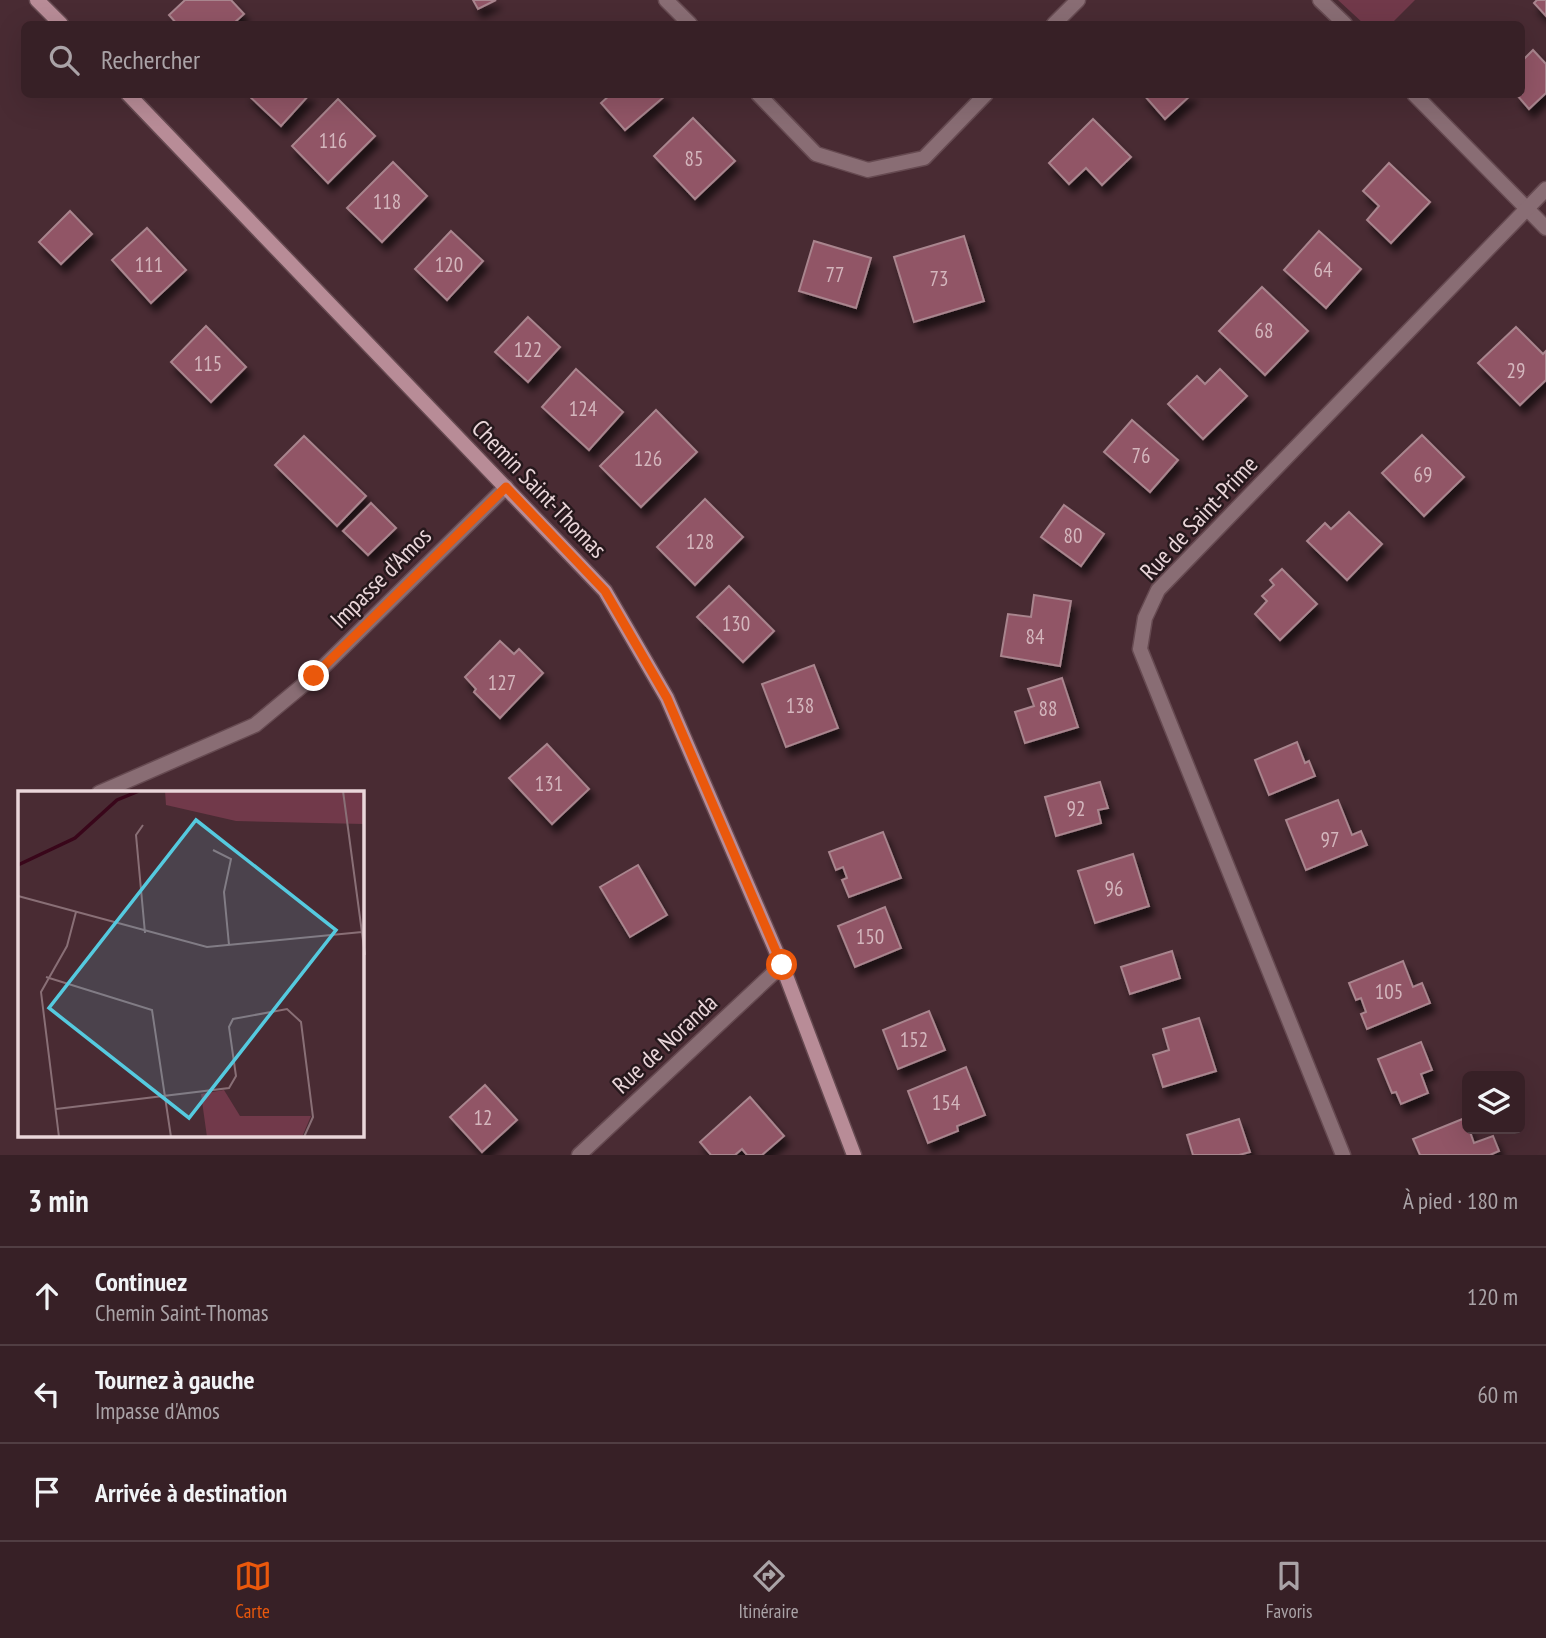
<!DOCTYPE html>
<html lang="fr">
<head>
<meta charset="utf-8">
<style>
	:root { --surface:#372026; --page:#422d32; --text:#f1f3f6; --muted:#aaa3a7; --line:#513e43; --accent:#ea580c }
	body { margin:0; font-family:"PT Sans Narrow",sans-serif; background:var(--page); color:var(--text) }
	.controls { position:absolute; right:21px; bottom:21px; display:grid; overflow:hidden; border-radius:10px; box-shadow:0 7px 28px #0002 }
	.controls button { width:63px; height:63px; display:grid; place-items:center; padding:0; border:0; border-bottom:2px solid var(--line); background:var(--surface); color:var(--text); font:35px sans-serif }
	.stop { position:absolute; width:21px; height:21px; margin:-16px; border:5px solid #ea580c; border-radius:50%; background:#fff }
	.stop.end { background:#ea580c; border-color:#fff; box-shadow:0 2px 7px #0008 }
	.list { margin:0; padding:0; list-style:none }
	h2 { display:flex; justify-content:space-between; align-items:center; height:91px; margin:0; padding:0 28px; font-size:30px }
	h2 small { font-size:23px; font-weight:400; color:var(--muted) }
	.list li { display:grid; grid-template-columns:46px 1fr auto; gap:21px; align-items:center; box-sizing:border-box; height:98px; padding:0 28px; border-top:2px solid var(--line) }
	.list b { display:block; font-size:26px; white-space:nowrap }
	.list p { margin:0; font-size:23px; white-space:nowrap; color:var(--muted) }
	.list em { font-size:23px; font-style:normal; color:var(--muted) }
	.icon { flex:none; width:38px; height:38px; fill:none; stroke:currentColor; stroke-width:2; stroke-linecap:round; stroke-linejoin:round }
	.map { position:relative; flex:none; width:1546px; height:1155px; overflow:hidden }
	.search { position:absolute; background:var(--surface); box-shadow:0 7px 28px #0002; left:21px; right:21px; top:21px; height:77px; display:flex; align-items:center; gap:18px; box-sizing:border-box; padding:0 24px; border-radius:10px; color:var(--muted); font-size:26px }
	.sheet { height:385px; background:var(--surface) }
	nav { display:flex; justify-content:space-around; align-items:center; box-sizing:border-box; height:98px; border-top:2px solid var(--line); background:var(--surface); font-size:19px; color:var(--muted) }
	nav a { display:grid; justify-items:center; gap:4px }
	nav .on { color:var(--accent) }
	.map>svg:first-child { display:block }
</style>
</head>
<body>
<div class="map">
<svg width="1546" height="1155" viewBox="0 0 1546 1155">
	<defs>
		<filter id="shadow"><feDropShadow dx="4.5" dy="8" stdDeviation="3.5" flood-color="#0009"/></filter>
	</defs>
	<rect width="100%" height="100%" fill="#492b33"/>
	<path fill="#71394a" d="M1338,0H1415L1391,24H1364Z"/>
	<g fill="#915566" stroke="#a9858e" stroke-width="2" filter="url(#shadow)">
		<path d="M185,0H231L244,14L233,24H177L169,15Z"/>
		<path d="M473,0H496L478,9Z"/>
		<path d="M1537,0H1546V16L1534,3Z"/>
		<path d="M1533,50L1546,64V93L1529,109L1516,94H1522V61Z"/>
		<path d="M247,94H310L281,126Z"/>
		<path d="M611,94H664L665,96L625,130L601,103Z"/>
		<path d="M1143,94H1192L1165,119Z"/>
		<path d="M338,99L375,136L328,183L292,146Z"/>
		<path d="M693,118L735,161L695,199L654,156Z"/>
		<path d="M1093,119L1131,157L1102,185L1086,168L1069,184L1049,163Z"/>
		<path d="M393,162L427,196L382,242L347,208Z"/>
		<path d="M1389,163L1430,202L1391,243L1367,220L1379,206L1363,191Z"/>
		<path d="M70,211L92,234L61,264L39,242Z"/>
		<path d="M147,228L186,270L151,303L112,260Z"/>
		<path d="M451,231L483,261L447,300L415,269Z"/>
		<path d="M1319,231L1361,269L1326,308L1284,270Z"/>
		<path d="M964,236L984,301L914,322L894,257Z"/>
		<path d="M814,241L871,258L856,308L799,291Z"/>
		<path d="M1262,287L1308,331L1265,375L1219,331Z"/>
		<path d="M528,317L560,347L528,382L495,352Z"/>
		<path d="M206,326L246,367L211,402L171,362Z"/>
		<path d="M1516,327L1543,354L1546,351V380L1520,405L1478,363Z"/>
		<path d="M576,369L623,412L589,450L542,407Z"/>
		<path d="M1220,369L1247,396L1203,439L1168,404L1197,376L1205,384Z"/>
		<path d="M656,410L697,452L641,507L600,466Z"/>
		<path d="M1132,420L1178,460L1150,492L1104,452Z"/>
		<path d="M1422,435L1464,477L1424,516L1382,473Z"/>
		<path d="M304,436L366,496L337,526L275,465Z"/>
		<path d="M705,499L743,537L695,585L657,547Z"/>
		<path d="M371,503L396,528L368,555L343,531Z"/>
		<path d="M1064,505L1104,534L1081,566L1041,537Z"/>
		<path d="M1349,512L1382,544L1347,580L1307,541L1325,523L1331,529Z"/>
		<path d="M1282,569L1317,604L1280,640L1255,614L1267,601L1262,596L1274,585L1270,580Z"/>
		<path d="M729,586L774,631L743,662L697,617Z"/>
		<path d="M1034,595L1071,601L1060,666L1001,656L1008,614L1031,617Z"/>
		<path d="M500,641L514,654L519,649L543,673L500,718L474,692L476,689L465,677Z"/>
		<path d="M814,665L838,728L786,747L762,684Z"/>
		<path d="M1062,678L1078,727L1025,743L1015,712L1034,706L1028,689Z"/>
		<path d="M1297,742L1305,763L1309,761L1315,776L1269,795L1255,760Z"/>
		<path d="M547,744L589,789L552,824L509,778Z"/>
		<path d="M1100,782L1108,808L1098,810L1101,823L1056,836L1045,797Z"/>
		<path d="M1338,800L1352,835L1361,831L1367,845L1306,870L1286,820Z"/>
		<path d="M883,832L901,878L849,897L842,880L847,878L843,867L836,870L829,852Z"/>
		<path d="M1133,854L1149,906L1095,923L1078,871Z"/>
		<path d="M638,865L667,915L630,937L600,887Z"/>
		<path d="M885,907L901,948L855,967L838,926Z"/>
		<path d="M1172,951L1180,978L1130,994L1121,967Z"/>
		<path d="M1403,961L1413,987L1422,983L1430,1003L1367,1029L1361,1014L1366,1012L1361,998L1356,1000L1349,983Z"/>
		<path d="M929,1011L945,1050L898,1069L883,1030Z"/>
		<path d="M1199,1018L1216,1071L1163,1087L1153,1055L1169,1050L1163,1029Z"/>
		<path d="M1421,1042L1432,1070L1421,1074L1428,1093L1401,1104L1396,1092L1392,1093L1378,1059Z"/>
		<path d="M966,1067L985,1115L957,1126L958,1131L928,1143L908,1091Z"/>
		<path d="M485,1085L517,1120L482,1152L450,1117Z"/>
		<path d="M750,1097L784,1136L762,1155H747L742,1149L735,1155H711L700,1142Z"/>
		<path d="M1465,1118L1467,1129H1469L1474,1143L1493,1136L1499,1151L1490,1155H1420L1413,1139Z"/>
		<path d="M1239,1119L1250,1152L1239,1155H1193L1187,1135Z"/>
	</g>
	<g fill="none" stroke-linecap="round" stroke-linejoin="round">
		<g stroke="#664a51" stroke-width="17">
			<g id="street">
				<path d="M666,0L690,24"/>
				<path d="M1320,0L1345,24"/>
				<path d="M1054,24L1078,0"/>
				<path d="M758,94L816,154L868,170L924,158L986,94"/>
				<path d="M1414,94L1546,228"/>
				<path d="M99,793L255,725L314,676L506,487"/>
				<path d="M579,1155L782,965"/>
				<path d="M1343,1155L1140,649L1145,618L1158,590L1546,189"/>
			</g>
		</g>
		<g stroke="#664a51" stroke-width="17">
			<g id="secondary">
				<path d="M37,0L61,24"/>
				<path d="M128,94L605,591L667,698L782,965L854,1155"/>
			</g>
		</g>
		<use href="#street" stroke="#896d74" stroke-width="14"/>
		<use href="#secondary" stroke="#b88c97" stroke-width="14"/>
	</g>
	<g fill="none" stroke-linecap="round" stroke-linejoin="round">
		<path stroke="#ea580c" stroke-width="9" d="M314,676L506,487L605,591L667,698L782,965"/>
	</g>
	<g text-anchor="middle" stroke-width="5" stroke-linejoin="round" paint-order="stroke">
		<g font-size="21" fill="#d4b6bd">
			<text x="333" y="148">116</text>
			<text x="694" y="166">85</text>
			<text x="387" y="209">118</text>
			<text x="149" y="272">111</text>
			<text x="449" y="272">120</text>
			<text x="1323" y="277">64</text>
			<text x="835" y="282">77</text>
			<text x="939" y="286">73</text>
			<text x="1264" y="338">68</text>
			<text x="528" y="357">122</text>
			<text x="208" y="371">115</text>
			<text x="1516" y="378">29</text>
			<text x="583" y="416">124</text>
			<text x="1141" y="463">76</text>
			<text x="648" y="466">126</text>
			<text x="1423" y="482">69</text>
			<text x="1073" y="543">80</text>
			<text x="700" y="549">128</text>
			<text x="736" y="631">130</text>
			<text x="1035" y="644">84</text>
			<text x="502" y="690">127</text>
			<text x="800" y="713">138</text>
			<text x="1048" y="716">88</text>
			<text x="549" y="791">131</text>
			<text x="1076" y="816">92</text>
			<text x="1330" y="847">97</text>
			<text x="1114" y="896">96</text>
			<text x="870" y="944">150</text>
			<text x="1389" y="999">105</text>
			<text x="914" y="1047">152</text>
			<text x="946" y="1110">154</text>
			<text x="483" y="1125">12</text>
		</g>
		<g font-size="24" fill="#ead6da" stroke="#26181c">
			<text transform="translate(539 489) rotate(46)" y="8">Chemin Saint-Thomas</text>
			<text transform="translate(1199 518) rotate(-47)" y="8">Rue de Saint-Prime</text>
			<text transform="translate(381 578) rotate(-45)" y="8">Impasse d'Amos</text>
			<text transform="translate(665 1044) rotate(-43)" y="8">Rue de Noranda</text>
		</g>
	</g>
	<g transform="translate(18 791)">
		<rect width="346" height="346" fill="#492b33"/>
		<path d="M147,0H346V33L218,30L148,14ZM206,299L222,325H293L284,346H189L183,303Z" fill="#71394a"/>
		<path fill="none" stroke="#39061a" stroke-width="3.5" d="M0,74L57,47L99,9L121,0"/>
		<path fill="none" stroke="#896f76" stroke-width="2" d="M325,0L347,164M125,34L118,44L127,142M195,59L213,68L206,101L211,154M0,105L189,156L344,141M28,186L134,219L153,346M38,318L211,297L218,285L211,236L215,228L269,218L283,231L295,326L286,346M41,346L23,201L49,155L58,121"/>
		<path fill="#55cadf" fill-opacity="0.15" stroke="#55cadf" stroke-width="3.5" d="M178,29L318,139L171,327L31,217Z"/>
		<rect width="346" height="346" fill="none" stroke="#ead6da" stroke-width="3.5"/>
	</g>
</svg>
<div class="controls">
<button><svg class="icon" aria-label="layers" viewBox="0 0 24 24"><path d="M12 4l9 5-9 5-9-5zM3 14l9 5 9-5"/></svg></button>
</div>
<div class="stop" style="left:782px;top:965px"></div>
<div class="stop end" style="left:314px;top:676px"></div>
<div class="search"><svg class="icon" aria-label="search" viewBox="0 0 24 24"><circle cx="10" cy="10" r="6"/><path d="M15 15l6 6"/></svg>Rechercher</div>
</div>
<section class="sheet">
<h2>3 min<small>À pied · 180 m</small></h2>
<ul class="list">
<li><svg class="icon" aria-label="ahead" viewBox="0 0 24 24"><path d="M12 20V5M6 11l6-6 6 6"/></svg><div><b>Continuez</b><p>Chemin Saint-Thomas</p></div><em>120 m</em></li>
<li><svg class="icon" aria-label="left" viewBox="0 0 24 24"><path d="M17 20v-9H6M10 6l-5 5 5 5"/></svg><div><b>Tournez à gauche</b><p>Impasse d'Amos</p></div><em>60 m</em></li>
<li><svg class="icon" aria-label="arrive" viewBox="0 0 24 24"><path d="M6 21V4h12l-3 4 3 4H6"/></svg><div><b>Arrivée à destination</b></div></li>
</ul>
</section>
<nav>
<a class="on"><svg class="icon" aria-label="map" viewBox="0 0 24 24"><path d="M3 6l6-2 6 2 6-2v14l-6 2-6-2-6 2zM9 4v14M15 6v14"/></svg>Carte</a>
<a><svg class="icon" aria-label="directions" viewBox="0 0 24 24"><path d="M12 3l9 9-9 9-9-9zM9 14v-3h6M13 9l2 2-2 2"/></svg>Itinéraire</a>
<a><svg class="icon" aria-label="saved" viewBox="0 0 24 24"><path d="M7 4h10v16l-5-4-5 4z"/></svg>Favoris</a>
</nav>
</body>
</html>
